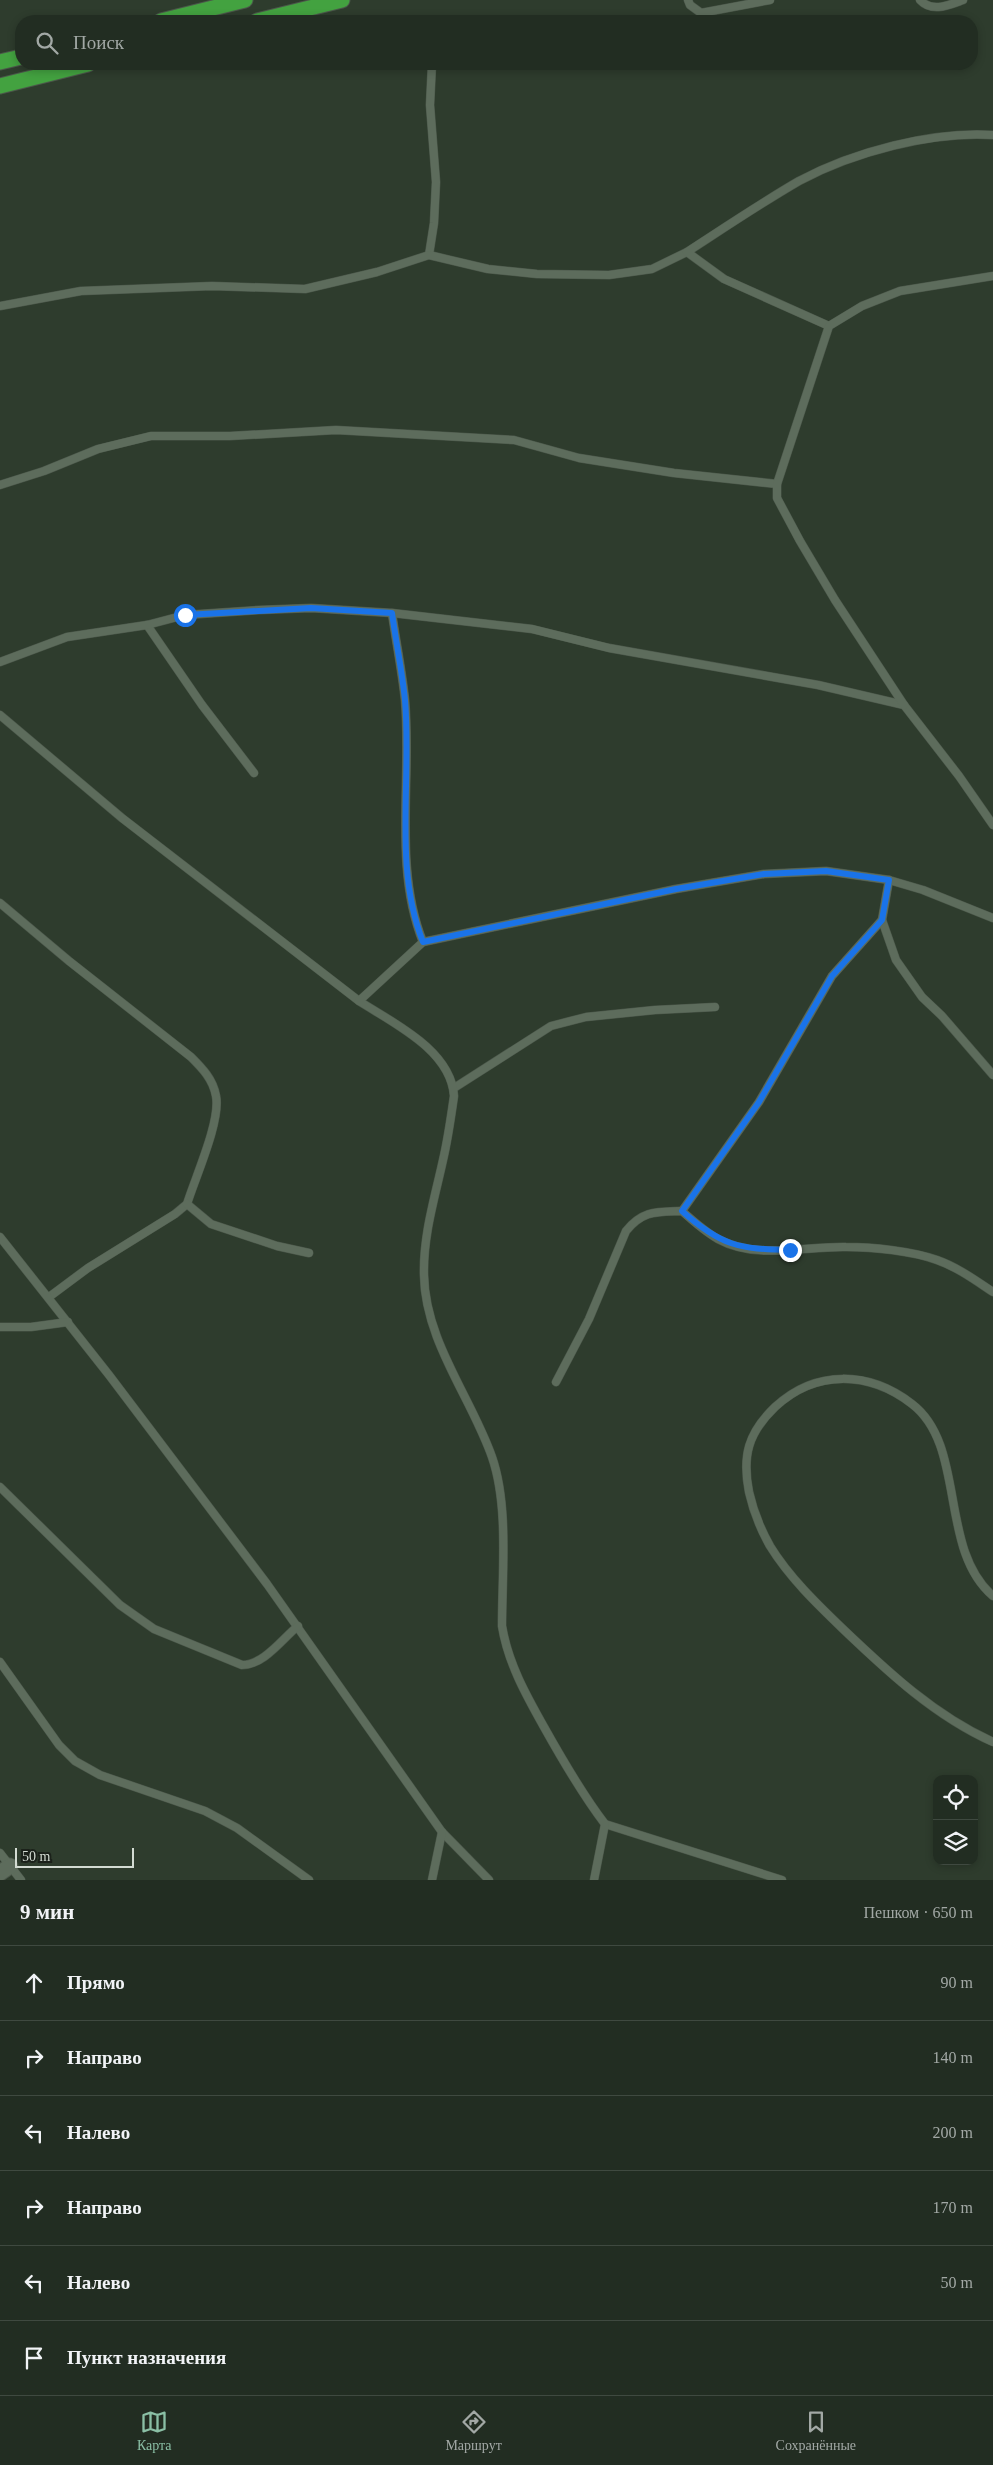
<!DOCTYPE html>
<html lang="ru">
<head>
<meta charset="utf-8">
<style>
	:root { --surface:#222d22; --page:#2a352a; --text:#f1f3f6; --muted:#a2a8a5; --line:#3f4940; --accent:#8abfa5 }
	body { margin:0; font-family:Georgia,serif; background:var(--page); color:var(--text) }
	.controls { position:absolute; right:15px; bottom:15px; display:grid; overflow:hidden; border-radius:10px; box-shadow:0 2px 8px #0003 }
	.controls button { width:45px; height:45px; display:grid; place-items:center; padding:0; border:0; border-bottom:1px solid var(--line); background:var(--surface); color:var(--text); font:25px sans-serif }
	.scale { position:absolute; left:15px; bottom:12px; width:119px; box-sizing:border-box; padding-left:5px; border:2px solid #d3dbd2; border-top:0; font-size:14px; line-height:18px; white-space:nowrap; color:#d3dbd2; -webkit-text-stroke:4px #1b211a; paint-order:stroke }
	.stop { position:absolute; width:15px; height:15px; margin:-11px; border:4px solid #1a73e8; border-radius:50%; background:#fff }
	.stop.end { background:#1a73e8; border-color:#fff; box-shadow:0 1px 5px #0008 }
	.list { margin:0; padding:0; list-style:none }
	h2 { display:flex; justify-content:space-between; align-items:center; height:65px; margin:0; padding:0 20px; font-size:21px }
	h2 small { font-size:16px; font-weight:400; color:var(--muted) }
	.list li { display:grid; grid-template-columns:32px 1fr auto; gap:15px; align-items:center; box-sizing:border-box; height:75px; padding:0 20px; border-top:1px solid var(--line) }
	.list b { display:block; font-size:19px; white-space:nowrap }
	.list em { font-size:16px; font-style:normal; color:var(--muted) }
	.icon { flex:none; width:28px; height:28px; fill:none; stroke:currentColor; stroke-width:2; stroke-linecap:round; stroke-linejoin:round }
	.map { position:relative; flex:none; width:993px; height:1880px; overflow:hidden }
	.search { position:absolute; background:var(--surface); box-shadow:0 2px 8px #0003; left:15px; right:15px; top:15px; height:55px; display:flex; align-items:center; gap:12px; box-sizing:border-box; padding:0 18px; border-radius:20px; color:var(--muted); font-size:19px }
	.sheet { height:515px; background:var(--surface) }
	nav { display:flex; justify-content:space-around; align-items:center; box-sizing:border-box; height:70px; border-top:1px solid var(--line); background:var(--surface); font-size:14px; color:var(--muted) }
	nav a { display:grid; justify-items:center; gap:2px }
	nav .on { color:var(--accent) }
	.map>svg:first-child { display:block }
</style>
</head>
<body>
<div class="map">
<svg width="993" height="1880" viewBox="0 0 993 1880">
	<rect width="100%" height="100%" fill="#2e3c2d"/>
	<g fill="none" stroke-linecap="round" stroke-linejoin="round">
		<g stroke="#4b574a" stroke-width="9">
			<g id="lane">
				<path d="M688,0L690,5L701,13L770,0"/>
				<path d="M920,0C932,13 949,5 963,0"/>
				<path d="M429,255L434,223L436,182L430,105L432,64"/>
				<path d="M0,306L81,291L212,286L305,289L377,272L429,255L488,269L537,274L609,275L652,269L687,252"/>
				<path d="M829,326L724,279L687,252C724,228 761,203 799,181C853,152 932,131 993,135"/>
				<path d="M0,485L44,471L98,449L151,436H230L336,430L514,440L579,458L674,473L777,484"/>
				<path d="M392,613C396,642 402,671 405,700C412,780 393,867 423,942"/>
				<path d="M147,625L202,705L254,773"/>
				<path d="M0,662L67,637L147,625L185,615L259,610L311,608L392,613L532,629L609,648L818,685L904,705L959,776L993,825"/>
				<path d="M904,705L835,600L800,541L777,498V484L829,326L862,306L900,291L993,276"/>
				<path d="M0,715L122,818L359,1001"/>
				<path d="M889,880L882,920L896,960L922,997L942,1016L993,1075"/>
				<path d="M0,903L69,961L191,1057C202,1068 213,1079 216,1096C221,1121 195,1178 187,1204L175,1214L88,1268L49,1297"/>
				<path d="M454,1088L551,1026L586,1017L655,1010L715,1007"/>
				<path d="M187,1204L211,1224L277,1246L309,1253"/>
				<path d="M682,1211L759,1102L832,976L882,920"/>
				<path d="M0,1237L109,1375L267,1584L442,1832L489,1880"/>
				<path d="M0,1327H31L68,1322"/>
				<path d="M556,1382L589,1319L626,1231C643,1210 657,1212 682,1211C693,1221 704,1231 718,1239C756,1260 805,1246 846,1247C873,1247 912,1251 937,1260C957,1267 975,1280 993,1292"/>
				<path d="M0,1487L120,1605L154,1629L242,1665C264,1665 282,1639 298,1626"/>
				<path d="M993,1596C938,1549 967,1446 912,1404C869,1371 816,1369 775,1407C748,1433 742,1456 749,1492C753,1510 761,1530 770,1546C789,1577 817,1604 843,1629C888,1672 935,1716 993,1742"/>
				<path d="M0,1662L59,1745L75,1761L100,1775L205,1811L237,1828L309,1880"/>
				<path d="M605,1824L782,1880"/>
				<path d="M0,1853L21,1880"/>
				<path d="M432,1880L442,1832"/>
				<path d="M594,1880L605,1824C582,1794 563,1761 544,1727C526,1695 508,1663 502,1626C502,1574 509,1506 492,1457C471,1397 425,1341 424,1275C423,1235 435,1197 443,1160C448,1139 451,1117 454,1096C451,1050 393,1023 359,1001L423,942L676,889L764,874L826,871L889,880L923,890L993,918"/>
			</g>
		</g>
		<g stroke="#4b574a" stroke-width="17">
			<path id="street" d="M0,1873L10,1866"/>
		</g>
		<g stroke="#4b574a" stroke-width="17">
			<g id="highway">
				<path d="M161,21L245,0"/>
				<path d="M257,21L342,0"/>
				<path d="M0,62L21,57"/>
				<path d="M0,86L88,64"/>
			</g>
		</g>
		<use href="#lane" stroke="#5d6c5c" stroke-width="8"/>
		<use href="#street" stroke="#5d6c5c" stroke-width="15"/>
		<use href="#highway" stroke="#43a240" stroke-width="15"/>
	</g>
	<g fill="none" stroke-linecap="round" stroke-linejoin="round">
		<path stroke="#1a73e8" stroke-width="6" d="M185,615L311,608L392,613C396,642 402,671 405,700C412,780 393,867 423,942L676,889L764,874L826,871L889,880L882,920L832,976L759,1102L682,1211C721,1246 739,1249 790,1250"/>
	</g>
</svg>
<div class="controls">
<button><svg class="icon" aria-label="locate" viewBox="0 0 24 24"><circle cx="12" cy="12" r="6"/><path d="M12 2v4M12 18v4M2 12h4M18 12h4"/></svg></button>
<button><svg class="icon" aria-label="layers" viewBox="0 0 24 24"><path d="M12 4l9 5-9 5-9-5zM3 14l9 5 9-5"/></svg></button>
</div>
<div class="scale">50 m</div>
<div class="stop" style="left:185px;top:615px"></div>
<div class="stop end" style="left:790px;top:1250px"></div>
<div class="search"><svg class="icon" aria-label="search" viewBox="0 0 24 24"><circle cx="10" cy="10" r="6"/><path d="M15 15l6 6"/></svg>Поиск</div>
</div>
<section class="sheet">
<h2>9 мин<small>Пешком · 650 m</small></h2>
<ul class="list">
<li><svg class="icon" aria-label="ahead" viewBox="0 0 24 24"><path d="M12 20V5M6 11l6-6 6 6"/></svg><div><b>Прямо</b></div><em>90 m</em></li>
<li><svg class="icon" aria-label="right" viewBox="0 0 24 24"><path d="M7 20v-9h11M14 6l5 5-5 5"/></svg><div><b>Направо</b></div><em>140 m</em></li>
<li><svg class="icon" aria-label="left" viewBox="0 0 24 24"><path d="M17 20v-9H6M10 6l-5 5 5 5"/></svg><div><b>Налево</b></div><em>200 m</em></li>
<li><svg class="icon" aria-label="right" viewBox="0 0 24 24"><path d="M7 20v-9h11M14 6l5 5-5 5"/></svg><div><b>Направо</b></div><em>170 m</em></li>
<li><svg class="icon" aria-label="left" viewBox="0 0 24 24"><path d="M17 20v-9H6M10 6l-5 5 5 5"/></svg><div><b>Налево</b></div><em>50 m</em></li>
<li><svg class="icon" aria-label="arrive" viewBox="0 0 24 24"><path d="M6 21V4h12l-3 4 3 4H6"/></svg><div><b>Пункт назначения</b></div></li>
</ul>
</section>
<nav>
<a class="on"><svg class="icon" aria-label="map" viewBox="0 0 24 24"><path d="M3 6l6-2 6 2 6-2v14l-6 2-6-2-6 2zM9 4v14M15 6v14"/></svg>Карта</a>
<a><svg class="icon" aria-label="directions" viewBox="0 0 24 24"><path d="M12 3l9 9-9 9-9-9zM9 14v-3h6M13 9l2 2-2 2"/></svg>Маршрут</a>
<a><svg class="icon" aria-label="saved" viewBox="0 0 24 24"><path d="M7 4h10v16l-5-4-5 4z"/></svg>Сохранённые</a>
</nav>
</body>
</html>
